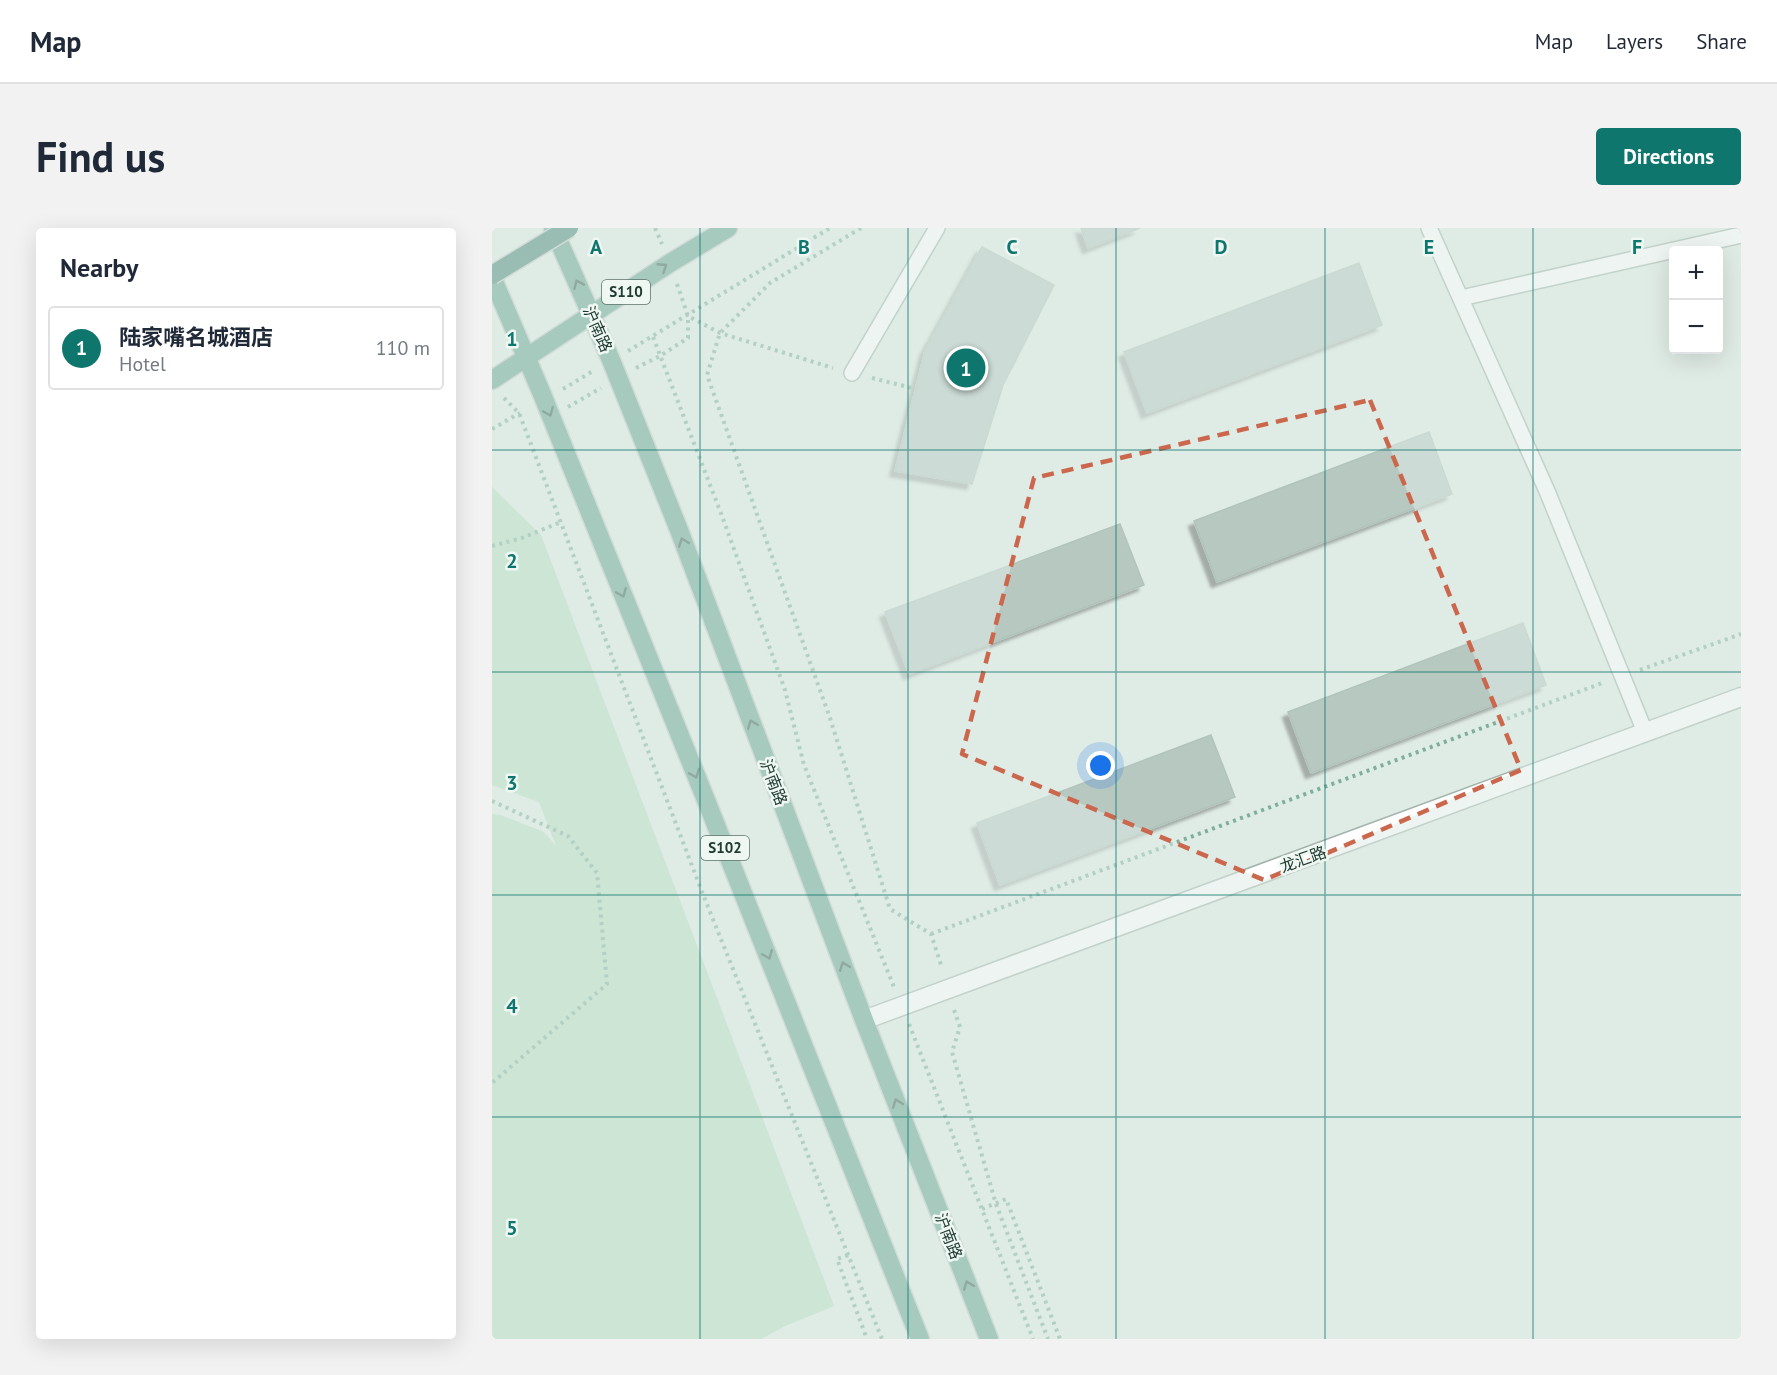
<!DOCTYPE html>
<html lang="en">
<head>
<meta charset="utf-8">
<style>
	:root { --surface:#fff; --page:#f2f2f3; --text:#1f2937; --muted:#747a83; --line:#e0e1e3; --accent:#0f766e }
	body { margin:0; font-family:"PT Sans","Noto Sans SC",sans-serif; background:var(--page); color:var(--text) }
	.controls { position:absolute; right:18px; top:18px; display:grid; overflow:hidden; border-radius:6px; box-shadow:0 6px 24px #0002 }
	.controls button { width:54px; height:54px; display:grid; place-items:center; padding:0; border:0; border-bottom:2px solid var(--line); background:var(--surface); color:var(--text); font:30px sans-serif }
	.you { position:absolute; left:609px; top:538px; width:21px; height:21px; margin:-15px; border:4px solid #fff; border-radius:50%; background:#1a73e8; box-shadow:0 0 0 9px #1a73e833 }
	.badge { display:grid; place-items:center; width:39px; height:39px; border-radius:50%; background:var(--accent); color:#fff; font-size:20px; font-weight:700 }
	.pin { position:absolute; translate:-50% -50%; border:3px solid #fff; box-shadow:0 2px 6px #0006 }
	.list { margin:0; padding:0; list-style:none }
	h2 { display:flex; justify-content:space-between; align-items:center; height:78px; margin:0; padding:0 24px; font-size:26px }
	h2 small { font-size:20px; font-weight:400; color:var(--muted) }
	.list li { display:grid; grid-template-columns:39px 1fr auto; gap:18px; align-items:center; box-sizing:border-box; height:84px; margin:0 12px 12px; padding:0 12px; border:2px solid var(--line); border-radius:6px }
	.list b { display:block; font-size:22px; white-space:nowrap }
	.list p { margin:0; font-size:20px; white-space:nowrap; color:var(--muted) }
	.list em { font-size:20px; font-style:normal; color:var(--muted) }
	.map { position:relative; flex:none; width:1249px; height:1111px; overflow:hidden; border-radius:6px }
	header { display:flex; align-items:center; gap:36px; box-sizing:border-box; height:84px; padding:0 30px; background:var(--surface); border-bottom:2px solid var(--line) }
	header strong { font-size:28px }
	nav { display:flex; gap:33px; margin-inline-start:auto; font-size:21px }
	.intro { display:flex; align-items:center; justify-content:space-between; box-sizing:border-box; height:144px; padding:0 36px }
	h1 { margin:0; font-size:42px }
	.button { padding:15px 27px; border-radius:6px; background:var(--accent); color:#fff; font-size:21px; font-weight:700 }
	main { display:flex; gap:36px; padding:0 36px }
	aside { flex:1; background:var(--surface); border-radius:6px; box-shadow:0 6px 24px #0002 }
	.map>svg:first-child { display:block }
</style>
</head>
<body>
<header>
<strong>Map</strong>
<nav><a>Map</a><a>Layers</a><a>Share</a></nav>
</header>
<div class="intro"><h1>Find us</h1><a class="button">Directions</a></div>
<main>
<aside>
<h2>Nearby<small></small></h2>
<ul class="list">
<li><span class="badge">1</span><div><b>陆家嘴名城酒店</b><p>Hotel</p></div><em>110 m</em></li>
</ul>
</aside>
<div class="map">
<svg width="1249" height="1111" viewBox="0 0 1249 1111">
	<defs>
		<filter id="shadow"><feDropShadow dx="-5.5" dy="5.5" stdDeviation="1.5" flood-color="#0004"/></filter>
	</defs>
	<rect width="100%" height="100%" fill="#dfebe5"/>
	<path fill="#b7ddbf" d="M0,259L49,307L342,1078L293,1098L269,1111H0V586L8,587L52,604L64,618L47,574L0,557Z"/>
	<g fill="#b7c8c1" stroke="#b1c4bb" stroke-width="1.5" filter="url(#shadow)">
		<path d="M589,0H648L596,20Z"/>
		<path d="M490,19L562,57L511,157L480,256L403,243L433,123Z"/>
		<path d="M867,35L890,97L655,185L632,124Z"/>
		<path d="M937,204L960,266L725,354L702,293Z"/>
		<path d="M628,296L652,357L417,446L393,384Z"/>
		<path d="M1031,395L1054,457L819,545L796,484Z"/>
		<path d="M719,507L743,569L508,657L485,595Z"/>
	</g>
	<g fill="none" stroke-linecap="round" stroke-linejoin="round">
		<g stroke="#a2b3ac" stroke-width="18">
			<g id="service">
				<path d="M937,0L1055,263L1153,504"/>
				<path d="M969,70L1249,7"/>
				<path d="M360,145L445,0"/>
			</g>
		</g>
		<g stroke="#a2b3ac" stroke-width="21">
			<path id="minor" d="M372,792L1249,469"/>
		</g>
		<g stroke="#c1c8c6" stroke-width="21">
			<g id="primary">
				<path d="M61,0L119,132L187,302L372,792L497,1111"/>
				<path d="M0,49L50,166L214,572L428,1111"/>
				<path d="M0,152L178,35L236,0"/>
			</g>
		</g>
		<g stroke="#7eaf9e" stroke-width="4" stroke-dasharray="3 4.5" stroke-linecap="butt">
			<path d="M163,0L170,16"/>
			<path d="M369,0L278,55L228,105L215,147L338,490L398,681L439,706L450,740"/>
			<path d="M185,56L196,88L228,105L341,140"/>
			<path d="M161,109L230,288L293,462L312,537L402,759"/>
			<path d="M136,123L338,0"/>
			<path d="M144,140L168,128L196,110V88"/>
			<path d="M380,150L424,161"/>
			<path d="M71,161L101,143"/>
			<path d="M12,170L27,185L210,664L390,1111"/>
			<path d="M76,179L109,160"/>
			<path d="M0,201L28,185"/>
			<path d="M0,318L30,310L69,294"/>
			<path d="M1148,442L1249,406"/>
			<path d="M0,573L76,608L105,645L115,756L0,855"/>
			<path d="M439,706L1113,454"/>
			<path d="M462,782L468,799L460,824L504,976L556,1111"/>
			<path d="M417,796L541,1111"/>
			<path d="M490,981L514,971L568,1111"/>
			<path d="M356,1027L345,1031L375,1111"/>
		</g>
		<use href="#service" stroke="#fff" stroke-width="15"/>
		<use href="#minor" stroke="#fff" stroke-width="18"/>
		<use href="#primary" stroke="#62a28e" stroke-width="18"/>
		<g stroke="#c1c8c6" stroke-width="21" stroke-linecap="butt">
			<path id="trunk-bridge" d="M0,47L77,0"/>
		</g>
		<use href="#trunk-bridge" stroke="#468573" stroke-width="18"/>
	</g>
	<defs><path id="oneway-chevron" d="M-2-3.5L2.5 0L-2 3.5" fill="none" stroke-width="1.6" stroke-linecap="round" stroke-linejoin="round" transform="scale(1.5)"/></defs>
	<g stroke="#345a4e">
		<use href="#oneway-chevron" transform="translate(171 39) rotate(-33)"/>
		<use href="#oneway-chevron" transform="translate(86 56) rotate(-114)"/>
		<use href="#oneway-chevron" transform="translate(57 184) rotate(68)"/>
		<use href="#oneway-chevron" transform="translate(191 314) rotate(-111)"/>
		<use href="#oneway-chevron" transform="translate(130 365) rotate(68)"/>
		<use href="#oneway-chevron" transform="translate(260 496) rotate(-111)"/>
		<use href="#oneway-chevron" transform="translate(203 546) rotate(68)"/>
		<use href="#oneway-chevron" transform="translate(276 727) rotate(68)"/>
		<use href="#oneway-chevron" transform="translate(352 738) rotate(-111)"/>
		<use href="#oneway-chevron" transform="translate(405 875) rotate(-111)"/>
		<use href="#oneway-chevron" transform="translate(476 1057) rotate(-111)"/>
	</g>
	<path d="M0 0H1249V1111H0ZM878,172L1029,542L772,652L470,526L542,250Z" fill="#dfebe5" fill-opacity=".55" fill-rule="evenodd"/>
	<path fill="none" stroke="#cb674c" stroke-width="4.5" stroke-dasharray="12 8" stroke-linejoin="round" d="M878,172L1029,542L772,652L470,526L542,250Z"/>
	<path fill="none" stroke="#0f766e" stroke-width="1.5" stroke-opacity="0.55" d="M208,0V1111M416,0V1111M624,0V1111M833,0V1111M1041,0V1111M0,222H1249M0,444H1249M0,667H1249M0,889H1249"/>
	<g text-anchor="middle" stroke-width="5" stroke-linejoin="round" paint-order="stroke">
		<g fill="#eff7f3" stroke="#5e736c" stroke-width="1.5">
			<rect x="110" y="52" width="48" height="24" rx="4.5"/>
			<rect x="209" y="608" width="48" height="24" rx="4.5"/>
		</g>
		<g font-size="15" font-weight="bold" fill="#203b32">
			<text x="134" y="69">S110</text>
			<text x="233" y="625">S102</text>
		</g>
		<g font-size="16" fill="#203b32" stroke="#eff7f3">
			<text transform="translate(106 101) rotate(66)" y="6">沪南路</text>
			<text transform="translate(282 554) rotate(69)" y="6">沪南路</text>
			<text transform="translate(811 631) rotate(-20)" y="6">龙汇路</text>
			<text transform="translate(457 1008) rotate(69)" y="6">沪南路</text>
		</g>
	</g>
	<g font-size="20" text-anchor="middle" font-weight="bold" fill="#0f766e" stroke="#eff7f3" stroke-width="5" stroke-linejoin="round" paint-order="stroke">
		<text x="104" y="26">A</text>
		<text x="312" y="26">B</text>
		<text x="520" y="26">C</text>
		<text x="729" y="26">D</text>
		<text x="937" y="26">E</text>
		<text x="1145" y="26">F</text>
		<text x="20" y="118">1</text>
		<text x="20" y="340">2</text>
		<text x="20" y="562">3</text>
		<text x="20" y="785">4</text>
		<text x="20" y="1007">5</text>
	</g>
</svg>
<div class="controls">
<button>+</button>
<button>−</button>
</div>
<div class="you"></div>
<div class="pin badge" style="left:474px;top:140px">1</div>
</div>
</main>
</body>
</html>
